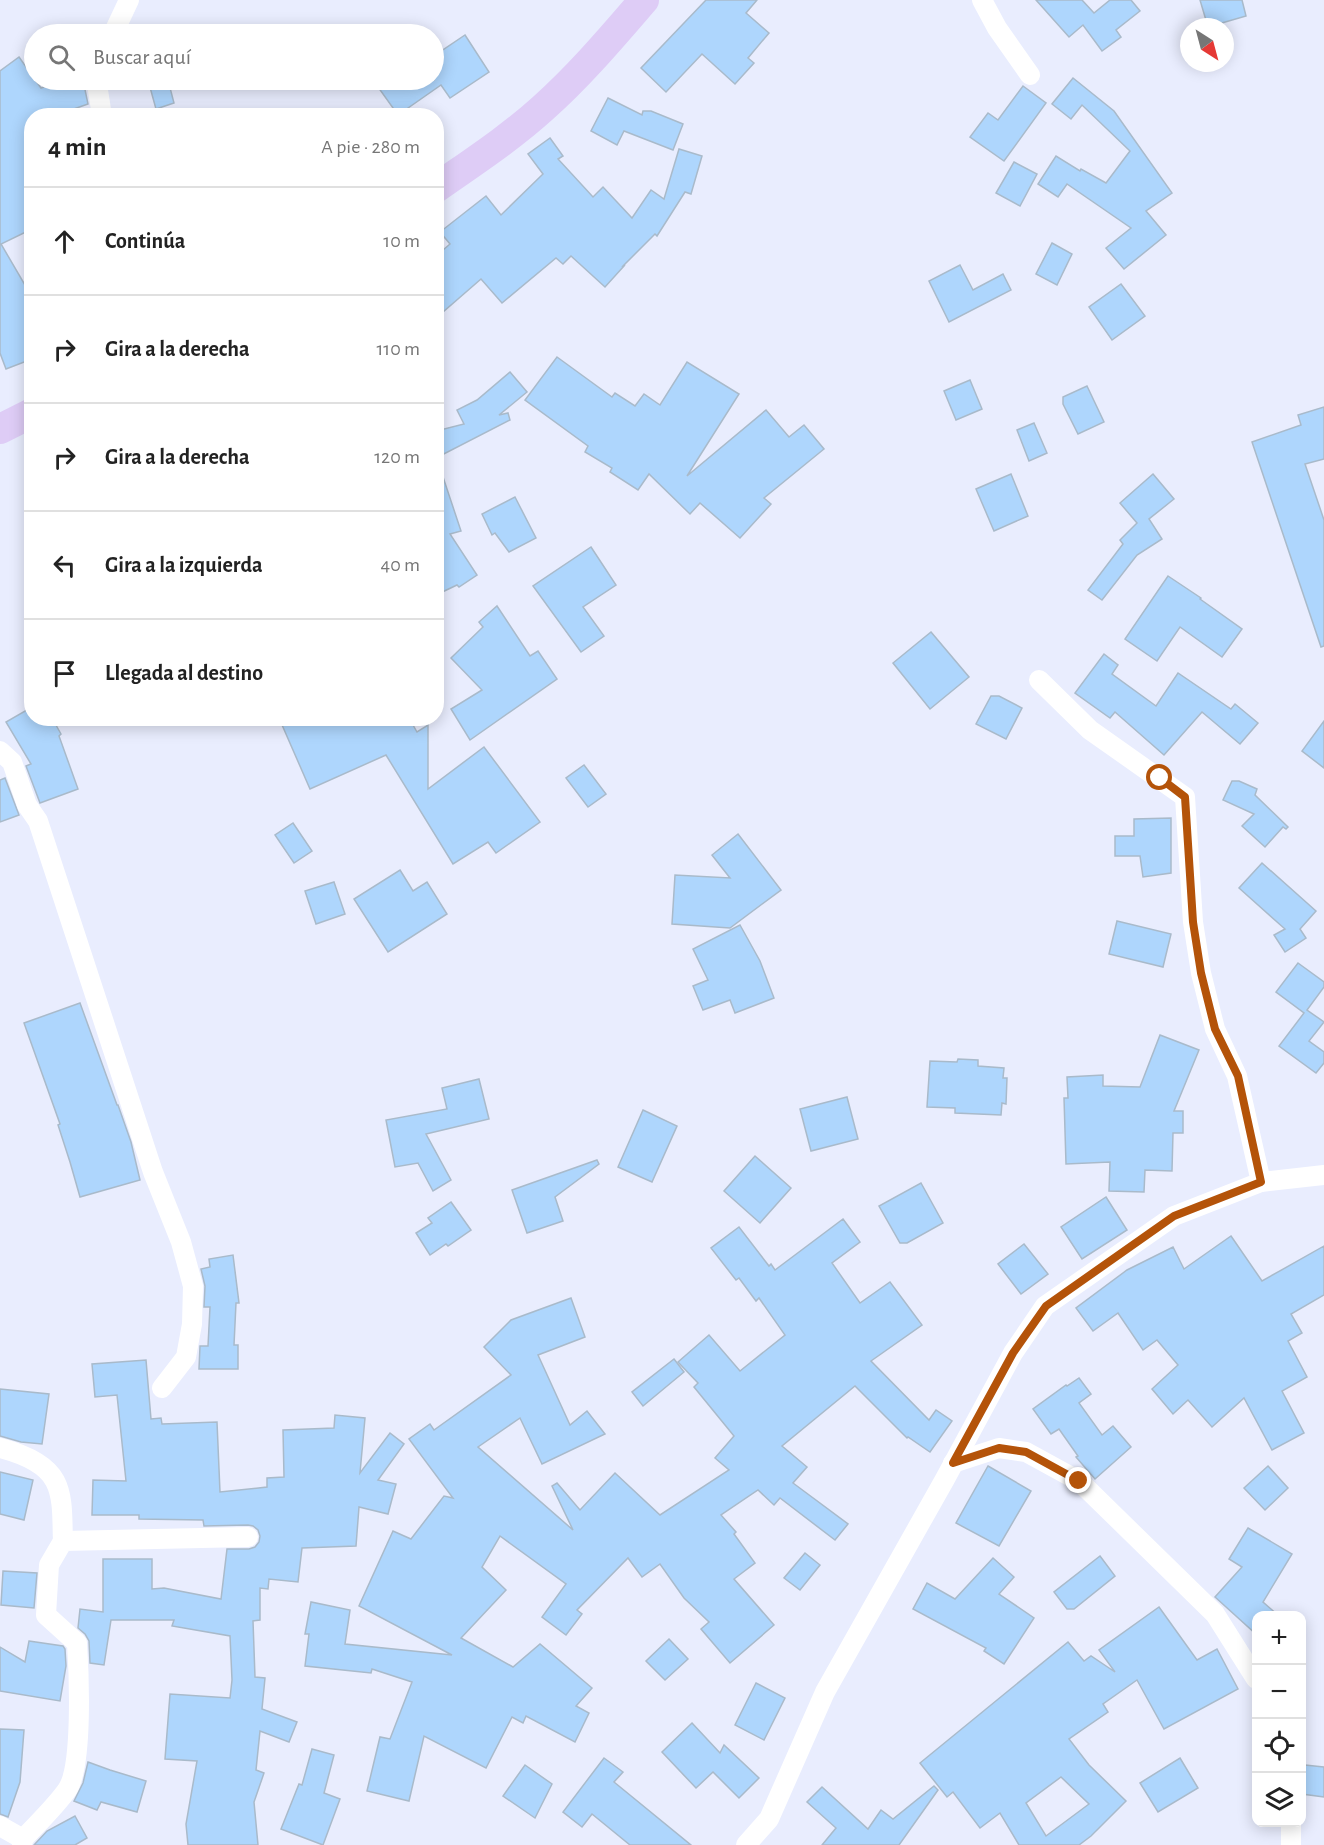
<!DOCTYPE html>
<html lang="es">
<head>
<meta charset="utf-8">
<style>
	:root { --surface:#fff; --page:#f6f6f6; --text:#222; --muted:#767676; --line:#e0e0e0 }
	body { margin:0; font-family:"Alegreya Sans",sans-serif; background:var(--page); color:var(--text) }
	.controls { position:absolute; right:18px; bottom:18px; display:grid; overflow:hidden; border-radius:12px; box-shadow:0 3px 15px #0003 }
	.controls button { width:54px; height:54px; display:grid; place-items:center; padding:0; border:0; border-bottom:2px solid var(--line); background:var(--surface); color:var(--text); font:30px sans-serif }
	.compass { position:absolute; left:1180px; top:18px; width:54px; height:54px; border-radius:50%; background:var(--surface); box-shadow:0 3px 15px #0003; rotate:144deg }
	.stop { position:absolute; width:18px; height:18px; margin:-14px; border:4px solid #b45309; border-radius:50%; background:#fff }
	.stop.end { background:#b45309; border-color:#fff; box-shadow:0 2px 6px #0008 }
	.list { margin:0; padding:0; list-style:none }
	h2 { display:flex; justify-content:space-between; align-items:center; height:78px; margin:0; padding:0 24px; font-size:26px }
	h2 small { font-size:20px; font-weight:400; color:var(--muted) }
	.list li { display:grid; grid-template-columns:39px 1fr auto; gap:18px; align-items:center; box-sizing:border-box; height:108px; padding:0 24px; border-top:2px solid var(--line) }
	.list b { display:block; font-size:22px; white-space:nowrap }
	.list em { font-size:20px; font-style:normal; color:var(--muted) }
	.icon { flex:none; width:33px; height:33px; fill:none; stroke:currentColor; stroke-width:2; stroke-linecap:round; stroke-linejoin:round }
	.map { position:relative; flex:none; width:1324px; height:1845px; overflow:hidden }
	.search { position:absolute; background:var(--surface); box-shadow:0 3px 15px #0003; left:24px; top:24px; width:420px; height:66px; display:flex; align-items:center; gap:15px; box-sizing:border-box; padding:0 21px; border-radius:33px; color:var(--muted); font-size:22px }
	.panel { position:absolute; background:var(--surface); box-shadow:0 3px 15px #0003; left:24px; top:108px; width:420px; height:618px; border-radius:24px }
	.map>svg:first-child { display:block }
</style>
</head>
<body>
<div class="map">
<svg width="1324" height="1845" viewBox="0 0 1324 1845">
	<rect width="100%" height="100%" fill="#e9edfe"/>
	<g fill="#aed6fd" stroke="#a9baca" stroke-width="1.5" fill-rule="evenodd">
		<path d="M706,0H757L746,13L769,33L748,58L754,63L735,84L702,54L666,92L641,68Z"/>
		<path d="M1036,0H1082L1094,13L1110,0H1131L1140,11L1116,30L1121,37L1102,51L1083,25L1069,37Z"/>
		<path d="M1200,0H1242L1246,16L1208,27Z"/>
		<path d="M465,35L489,72L450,98L441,85L398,115L373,80H434V56Z"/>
		<path d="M19,57L41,88L65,80H83L88,104L54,116H32V229L1,244L32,297V359L6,369L0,353V71Z"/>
		<path d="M1073,78L1114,111L1172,193L1146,211L1166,235L1124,269L1106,248L1131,228L1067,184L1058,197L1038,184L1056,156L1080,171L1081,169L1106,183L1130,151L1082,105L1071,119L1052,104Z"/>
		<path d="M148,80H168L174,103L156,109Z"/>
		<path d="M1023,86L1046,103L1004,161L970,137L988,113L998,120Z"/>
		<path d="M608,98L642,115L643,111H651L683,124L673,150L624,131L617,145L591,131Z"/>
		<path d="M550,138L563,156L558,159L593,197L603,187L632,218L651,190L664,199L679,149L702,156L691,194L685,192L657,236L655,234L623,266H624L605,287L571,256L563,264L556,258L502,303L481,279L436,318V256L450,244L440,232L486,196L501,215L543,174L528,154Z"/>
		<path d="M1014,162L1037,174L1020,206L996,193Z"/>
		<path d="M1052,243L1072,254L1057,285L1036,274Z"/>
		<path d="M960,265L973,290L1003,274L1011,290L949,322L929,281Z"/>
		<path d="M1121,284L1145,316L1112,340L1089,307Z"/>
		<path d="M557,357L612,397L615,393L635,406L644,394L660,405L687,362L739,394L687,476L766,410L789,437L804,425L824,449L764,498L771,504L740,538L700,503L690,514L649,474L638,490L610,472L612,468L585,452L588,446L525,400Z"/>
		<path d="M510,372L527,392L499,415L508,413L510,420L436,458V431L464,424L457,410L477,400Z"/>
		<path d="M970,380L982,409L956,420L944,391Z"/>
		<path d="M1087,386L1104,422L1078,434L1063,404V397Z"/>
		<path d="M1324,407V459L1305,464L1324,520V646L1321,647L1252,442L1301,425L1298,415Z"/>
		<path d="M1034,423L1047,453L1029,461L1017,430Z"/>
		<path d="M440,468L461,531L450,534L477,575L459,587L457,585L436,595V469Z"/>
		<path d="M1011,474L1028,516L994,531L976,489Z"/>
		<path d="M1153,474L1174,499L1149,519L1162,539L1137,555L1102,600L1088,590L1123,544L1120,540L1137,523L1120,503Z"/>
		<path d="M515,497L536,538L509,552L495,533L492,535L482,514Z"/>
		<path d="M591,547L616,585L583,607L604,636L581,652L533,586Z"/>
		<path d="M1168,576L1201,598L1200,599L1242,629L1222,657L1180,627L1157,661L1125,639Z"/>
		<path d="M497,606L530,656L538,651L557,679L470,740L451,709L482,690L451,658L483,627L479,622Z"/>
		<path d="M931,632L969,677L930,709L893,663Z"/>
		<path d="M1104,654L1118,665L1112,674L1156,706L1178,673L1231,709L1235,704L1258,723L1240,744L1202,712L1164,755L1115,712L1110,718L1075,693Z"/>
		<path d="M991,696H999L1022,708L1006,739L976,724Z"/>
		<path d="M32,707V718H52L61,734L59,736L78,789L40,803L26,766L31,764L6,722Z"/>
		<path d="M279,718H409L417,732L428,725V789L484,747L540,822L496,853L488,842L453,864L386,755L310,789Z"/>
		<path d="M1324,721V768L1302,751Z"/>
		<path d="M584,765L606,794L588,807L566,778Z"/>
		<path d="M5,778L19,815L0,822V780Z"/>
		<path d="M1232,781H1239L1257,789L1255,795L1288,827L1286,829L1283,827L1265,847L1242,826L1254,814L1223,800Z"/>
		<path d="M1171,818V873L1143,877L1140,856H1115V836H1134V819Z"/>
		<path d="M293,823L312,851L294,863L275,835Z"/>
		<path d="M738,834L781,890L730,928L672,924L675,875L730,878L712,855Z"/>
		<path d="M1262,863L1316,911L1300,929L1306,938L1285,952L1274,935L1285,929L1239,888Z"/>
		<path d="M400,870L413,891L427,882L447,914L388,952L354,899Z"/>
		<path d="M334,882L345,914L316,924L305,891Z"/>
		<path d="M1117,921L1171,934L1163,967L1109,954Z"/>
		<path d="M740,925L760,961L774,998L735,1013L730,1000L703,1010L693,986L708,980L693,949Z"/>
		<path d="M1298,963L1324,982V987L1307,1010L1324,1022L1309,1041L1324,1052V1063L1316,1073L1279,1046L1304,1013L1276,992Z"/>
		<path d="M80,1003L117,1105H118L131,1142L140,1180L80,1197L70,1162L58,1125L60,1124L24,1023Z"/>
		<path d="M1160,1035L1199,1050L1174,1111H1183V1133H1173L1172,1171L1145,1170L1144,1192L1109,1191L1110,1162L1066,1164L1064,1098H1068L1067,1077L1103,1075V1086L1140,1087Z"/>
		<path d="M958,1059L978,1060V1066L1004,1068L1003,1078H1007L1006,1104L1002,1103L1001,1115L955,1113V1108L927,1107L930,1061L957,1062Z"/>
		<path d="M479,1079L489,1119L426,1134L451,1180L433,1191L418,1163L395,1167L386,1120L447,1109L442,1088Z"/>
		<path d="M847,1097L858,1139L811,1151L800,1109Z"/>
		<path d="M643,1110L677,1126L652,1182L618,1167Z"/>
		<path d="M755,1156L791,1188L760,1223L724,1191Z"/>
		<path d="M597,1160L599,1164L555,1197L563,1221L527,1233L512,1190Z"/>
		<path d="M921,1183L943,1223L907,1243H900L879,1206Z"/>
		<path d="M1106,1197L1127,1230L1082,1259L1061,1227Z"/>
		<path d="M451,1202L471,1230L448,1246L446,1244L430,1255L416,1233L432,1223L428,1218Z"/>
		<path d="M843,1219L860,1242L832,1263L860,1303L890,1282L922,1325L871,1361L929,1420L936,1410L952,1421L930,1452L908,1437L907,1438L855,1386L782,1446L807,1467L793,1483L848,1524L835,1540L780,1498L774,1505L758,1490L721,1515L736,1532L734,1534L755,1563L734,1579L774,1625L730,1663L701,1629L709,1622L684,1598L660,1564L642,1577L628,1558L577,1610L582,1614L566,1635L542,1617L566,1584L500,1536L482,1567L506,1590L461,1638L513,1667L540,1644L592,1688L576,1706L589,1713L575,1742L526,1716L523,1723L512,1717L486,1768L424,1736L409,1801L367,1791L380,1737L390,1739L412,1682L372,1669L371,1673L305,1666L309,1634H305L311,1602L350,1610L345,1644L452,1655L359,1606L393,1531L411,1539L444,1496L453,1498L409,1439L430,1424L434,1430L511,1375L484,1347L511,1320L571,1298L585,1337L538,1355L570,1425L587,1411L605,1434L542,1464L520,1418L478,1447L573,1530L552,1486L557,1483L580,1510L615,1473L660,1515L729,1470L715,1458L734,1436L694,1387L698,1383L678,1362L709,1335L740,1371L785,1335L759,1298L756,1301L739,1278L736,1280L711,1248L739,1227L769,1266L771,1264L775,1270Z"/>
		<path d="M1231,1236L1262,1281L1324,1246V1295L1291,1314L1302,1333L1288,1341L1307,1377L1282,1391L1304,1433L1272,1450L1244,1398L1212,1427L1188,1400L1173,1414L1152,1389L1178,1365L1157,1340L1143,1350L1118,1313L1093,1331L1076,1308L1127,1270L1173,1247L1184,1269Z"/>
		<path d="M1024,1244L1048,1274L1021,1294L998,1264Z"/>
		<path d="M233,1255L239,1303H236L234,1345H238V1369H199L200,1346H208L210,1307H204L205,1286L201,1269L210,1267L209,1259Z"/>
		<path d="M674,1359L684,1372L643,1406L632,1392Z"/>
		<path d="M146,1360L151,1419L161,1418L162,1424L217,1422L220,1492L267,1487V1478L284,1477L283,1430L334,1428L335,1415L365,1418L360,1473L390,1433L404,1444L378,1480L396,1484L388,1514L359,1507L356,1546L302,1548L298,1582L269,1579L268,1589L260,1588V1620L253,1621L255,1677L265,1678L262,1709L297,1722L289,1742L260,1731L256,1770L264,1773L254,1802L258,1845H188L186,1824L197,1761L165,1759L170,1694L230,1698L232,1680L230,1636L172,1626L174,1620H111L104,1665L90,1663L89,1641L85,1634L78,1628L80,1609L103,1612V1559H152V1589L164,1588L221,1599L227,1549H249L255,1547L259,1542L260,1536L258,1530L253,1526L248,1525L204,1526L203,1520L139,1519V1515H92L93,1480L126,1481L117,1395L95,1397L92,1364Z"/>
		<path d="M1079,1378L1091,1394L1079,1403L1102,1435L1113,1426L1131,1447L1095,1479L1076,1457L1078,1456L1059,1429L1051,1434L1033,1409L1066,1385L1067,1386Z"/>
		<path d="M0,1389L49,1394L42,1444L21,1442L0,1436Z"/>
		<path d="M988,1466L1031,1491L999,1546L956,1523Z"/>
		<path d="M1268,1466L1288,1488L1265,1510L1244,1488Z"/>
		<path d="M0,1472L33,1480L24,1520L0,1514Z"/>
		<path d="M1248,1528L1292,1554L1263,1602L1279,1616H1257V1635L1215,1597L1242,1567L1229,1559Z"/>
		<path d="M805,1553L820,1565L800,1590L784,1578Z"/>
		<path d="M1100,1556L1115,1576L1074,1609H1067L1054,1592Z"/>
		<path d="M993,1558L1014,1577L999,1594L1034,1618L1004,1664L984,1651L986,1648L913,1609L927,1583L955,1599Z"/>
		<path d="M3,1571L37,1573L34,1608L1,1605Z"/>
		<path d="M1159,1607L1197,1660L1217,1649L1238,1689L1164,1729L1137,1680L1103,1704L1108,1712L1069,1739L1089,1765L1126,1801L1091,1836L1079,1845H1019L1000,1813L980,1828L953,1792L947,1797L920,1763L1068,1642L1084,1661L1091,1656L1115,1672L1099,1650ZM1061,1777L1089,1804L1046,1836L1026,1803Z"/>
		<path d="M669,1639L688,1659L665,1680L646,1661Z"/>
		<path d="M29,1641L63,1646L65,1649L66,1666L60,1701L0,1691V1647L25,1662Z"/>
		<path d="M756,1683L785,1698L764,1740L735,1725Z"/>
		<path d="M692,1723L720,1753L724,1745L759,1778L739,1798L713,1772L696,1788L662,1752Z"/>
		<path d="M0,1729L24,1730L20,1782L8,1817L0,1814Z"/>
		<path d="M312,1749L334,1755L324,1793L340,1799L323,1845L281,1829L299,1784L302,1785Z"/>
		<path d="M604,1758L623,1772L614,1782L691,1845H630L592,1814L582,1827L563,1812Z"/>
		<path d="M1180,1758L1198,1788L1158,1812L1140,1783Z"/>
		<path d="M88,1762L110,1770L146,1781L137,1812L101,1802L97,1810L74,1801L83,1783Z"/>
		<path d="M525,1765L552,1784L535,1818L503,1796Z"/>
		<path d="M1305,1765L1324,1767V1797L1302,1794Z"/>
		<path d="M934,1786L938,1790L899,1845H822L836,1828L807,1802L822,1787L868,1829L881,1810L893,1819Z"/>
		<path d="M75,1816L87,1838L75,1845H34L47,1831Z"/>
	</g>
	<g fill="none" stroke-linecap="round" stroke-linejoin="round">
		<g stroke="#fff" stroke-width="20">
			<path d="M982,0L997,28L1030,75"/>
			<path d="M113,34L129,0"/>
			<path d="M98,80L97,84L102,116"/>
			<path d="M1039,680L1090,730L1185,797L1193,922L1201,973L1215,1029L1237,1076L1261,1182"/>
			<path d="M0,751L12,762L27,805L38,821L153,1172L181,1242L193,1286L192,1324L186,1357L162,1388"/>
			<path d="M0,1448C19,1453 45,1462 55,1481C64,1498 62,1522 63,1541"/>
			<path d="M953,1463L999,1448L1026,1452L1079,1481L1215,1614L1256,1679"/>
			<path d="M1291,1822V1845"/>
			<path d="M0,1826L23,1839L22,1845"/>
			<path d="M23,1839C37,1824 55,1807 67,1790C83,1767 79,1673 77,1643L46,1615L49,1565L63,1541L248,1537"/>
			<path d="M746,1845L769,1819L825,1692L945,1479L1013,1353L1045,1306L1174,1216L1261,1182L1324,1175"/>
		</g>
		<g stroke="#deccf6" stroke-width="30">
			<path d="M436,188C473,162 510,138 543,108C580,75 612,37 644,0"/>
			<path d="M0,429L32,413"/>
		</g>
	</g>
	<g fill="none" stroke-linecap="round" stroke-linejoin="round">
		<path stroke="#b45309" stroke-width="8" d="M1079,1481L1026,1452L999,1448L953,1463L1013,1353L1046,1306L1174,1216L1261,1182L1238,1076L1215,1029L1201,973L1193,922L1185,797L1160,778"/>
	</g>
</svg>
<div class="controls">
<button>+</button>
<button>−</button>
<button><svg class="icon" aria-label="locate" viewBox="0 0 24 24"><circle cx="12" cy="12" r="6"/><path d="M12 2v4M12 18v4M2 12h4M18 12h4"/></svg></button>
<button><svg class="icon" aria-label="layers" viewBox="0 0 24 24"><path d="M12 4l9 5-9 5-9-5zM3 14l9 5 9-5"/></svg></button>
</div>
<svg class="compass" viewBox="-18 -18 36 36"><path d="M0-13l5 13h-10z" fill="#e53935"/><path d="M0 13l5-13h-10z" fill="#767676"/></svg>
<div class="stop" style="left:1160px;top:778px"></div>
<div class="stop end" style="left:1079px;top:1481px"></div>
<div class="search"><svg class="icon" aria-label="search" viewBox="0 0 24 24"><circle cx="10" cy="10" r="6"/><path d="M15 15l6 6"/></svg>Buscar aquí</div>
<section class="panel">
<h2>4 min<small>A pie · 280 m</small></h2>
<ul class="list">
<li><svg class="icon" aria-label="ahead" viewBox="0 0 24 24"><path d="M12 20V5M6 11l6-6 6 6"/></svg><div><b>Continúa</b></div><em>10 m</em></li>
<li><svg class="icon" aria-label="right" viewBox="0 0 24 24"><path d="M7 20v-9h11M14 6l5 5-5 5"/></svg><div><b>Gira a la derecha</b></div><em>110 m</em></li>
<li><svg class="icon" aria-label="right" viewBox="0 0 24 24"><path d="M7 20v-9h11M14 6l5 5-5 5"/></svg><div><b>Gira a la derecha</b></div><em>120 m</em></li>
<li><svg class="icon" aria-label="left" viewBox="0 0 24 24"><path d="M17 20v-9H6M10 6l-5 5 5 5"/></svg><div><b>Gira a la izquierda</b></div><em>40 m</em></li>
<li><svg class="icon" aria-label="arrive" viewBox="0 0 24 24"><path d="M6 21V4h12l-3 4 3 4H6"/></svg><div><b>Llegada al destino</b></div></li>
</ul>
</section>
</div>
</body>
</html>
